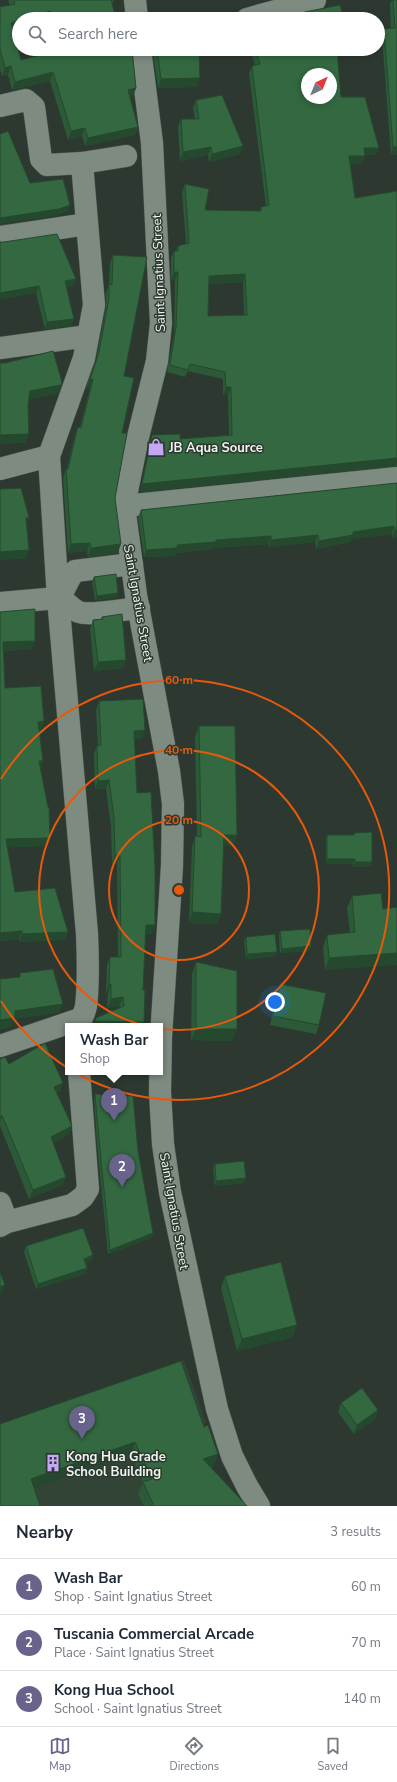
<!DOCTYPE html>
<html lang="en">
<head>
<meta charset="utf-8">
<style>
	:root { --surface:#fff; --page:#f6f6f7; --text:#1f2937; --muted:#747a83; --line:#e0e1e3; --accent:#69628b }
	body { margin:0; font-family:"Nunito Sans",sans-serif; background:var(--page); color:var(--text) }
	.compass { position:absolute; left:301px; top:68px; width:36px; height:36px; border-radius:50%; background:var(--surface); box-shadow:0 2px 6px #0003; rotate:43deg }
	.you { position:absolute; left:275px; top:1002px; width:14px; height:14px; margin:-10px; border:3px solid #fff; border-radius:50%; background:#1a73e8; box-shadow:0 0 0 6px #1a73e833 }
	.badge { display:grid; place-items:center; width:26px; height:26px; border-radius:50%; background:var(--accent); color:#fff; font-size:13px; font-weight:700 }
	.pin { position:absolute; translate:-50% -33px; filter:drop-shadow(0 1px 2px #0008) }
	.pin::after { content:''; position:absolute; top:21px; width:14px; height:12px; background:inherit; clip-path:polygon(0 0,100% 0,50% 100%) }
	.popup { position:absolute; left:65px; top:1023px; width:98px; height:52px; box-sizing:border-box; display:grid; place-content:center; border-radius:0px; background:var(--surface); filter:drop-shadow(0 1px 3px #0005); font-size:13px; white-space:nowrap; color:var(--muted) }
	.popup b { font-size:15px; color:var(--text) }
	.popup::after { content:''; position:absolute; left:50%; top:100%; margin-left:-8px; border:8px solid transparent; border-top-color:var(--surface) }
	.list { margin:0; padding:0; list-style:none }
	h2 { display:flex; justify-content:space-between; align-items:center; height:52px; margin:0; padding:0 16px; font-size:17px }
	h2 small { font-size:13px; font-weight:400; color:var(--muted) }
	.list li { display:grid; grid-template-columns:26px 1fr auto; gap:12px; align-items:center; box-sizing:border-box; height:56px; padding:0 16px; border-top:1px solid var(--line) }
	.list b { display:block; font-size:15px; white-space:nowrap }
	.list p { margin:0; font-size:13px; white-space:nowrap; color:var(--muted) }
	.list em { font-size:13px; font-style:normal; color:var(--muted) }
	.icon { flex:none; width:22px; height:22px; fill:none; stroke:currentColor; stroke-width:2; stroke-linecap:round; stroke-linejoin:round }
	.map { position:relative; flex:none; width:397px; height:1506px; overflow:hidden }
	.search { position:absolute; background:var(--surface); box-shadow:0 2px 6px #0003; left:12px; right:12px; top:12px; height:44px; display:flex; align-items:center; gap:10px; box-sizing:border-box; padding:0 14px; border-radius:22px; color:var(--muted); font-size:15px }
	.sheet { height:220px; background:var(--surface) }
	nav { display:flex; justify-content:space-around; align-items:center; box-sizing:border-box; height:56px; border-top:1px solid var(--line); background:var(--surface); font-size:11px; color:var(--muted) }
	nav a { display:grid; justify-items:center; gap:2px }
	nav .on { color:var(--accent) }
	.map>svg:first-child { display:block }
</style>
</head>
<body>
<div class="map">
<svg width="397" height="1506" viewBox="0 0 397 1506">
	<rect width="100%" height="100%" fill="#2d3930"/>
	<path fill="#324436" d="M184,1360L206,1423L130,1452L154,1506H0V1427Z"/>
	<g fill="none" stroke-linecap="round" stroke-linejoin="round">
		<g stroke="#4d5750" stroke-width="23">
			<g id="minor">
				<path d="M135,0L137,19"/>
				<path d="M247,19L315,0"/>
				<path d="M140,49L152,143L161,323L157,361L138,437L124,506L136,595L169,771L173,804L172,866L161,1037L160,1092L163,1144L170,1192L217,1409L232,1456L247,1486L259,1506"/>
				<path d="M0,106L26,100L34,107L41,159L47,165L82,163L94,305L84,358L49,456L58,598L87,934C88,958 89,982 86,1006C85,1014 80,1018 80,1026"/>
				<path d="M82,163L126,156"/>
				<path d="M0,237L87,224"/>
				<path d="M0,348L88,336"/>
				<path d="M0,469L49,456"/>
				<path d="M124,506L397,478"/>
				<path d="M58,598C66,590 67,579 75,571L132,564"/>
				<path d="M0,603L58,598C67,601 71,609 79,612C89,616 126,609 139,608"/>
				<path d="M0,1046L80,1019"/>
				<path d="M0,1203L7,1222"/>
				<path d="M0,1226L7,1222L72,1205L83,1197L88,1189L79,1072"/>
			</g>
		</g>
		<use href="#minor" stroke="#7e8b80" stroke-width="22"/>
	</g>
	<g fill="#2c5938" fill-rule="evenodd">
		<path d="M8,0H114L112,3L116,19H19V28L13,30L21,60L55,51L54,49H132L136,88L133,96L130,97L138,127L135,135L85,146L82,136L68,140L50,81L12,90L8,75L2,76L0,69V7L10,5Z"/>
		<path d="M392,0H397V155H391L382,37L384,29H391L390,4Z"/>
		<path d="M155,49H199L197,87L158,88L153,54Z"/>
		<path d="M250,49H337L341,97L376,155H365L362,163L350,164L355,198L397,191V466L140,492L150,442L152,435L180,439L229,435L228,395H223V379L188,371L185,377L167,372L174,335L175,280H171V258L174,251H176L178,246L186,244L182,192L185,184L205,210L260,211L261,207L266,206L249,74L252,66L255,65ZM243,282L244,315L208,316L209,284Z"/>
		<path d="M196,100L240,154L209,162L208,155L180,161L178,127L181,119H195L193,108Z"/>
		<path d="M0,242L76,279L73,286L66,287L71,326L45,329L36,293Z"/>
		<path d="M113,255L124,376L122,433L115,498L118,553L88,557L87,551L68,553L63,478L66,469H67L74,439L78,427H80L90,388H86L96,360L106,307V293L109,284L110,264Z"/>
		<path d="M397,483V537L392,538V534L351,539L350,542L316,549L315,542L268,547V544L214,548L213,549L176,553L175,556L144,557L138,517L141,510Z"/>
		<path d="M94,577L116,598L95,600L92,581Z"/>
		<path d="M0,612L32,649L4,651L5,688L44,721L41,730H39L43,761L40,767L50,838L47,846L7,847L15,892L65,940L19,942V939L0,941Z"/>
		<path d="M102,617L126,660L123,668L94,671L90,629L93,620L101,619Z"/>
		<path d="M99,701L145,730L142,739H134L137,793L152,934H145L143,990L144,1022L142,1026H93L96,1018L120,1007L119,1006L107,1008L108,993H106L107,965L110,957H118L117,864H112L111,826L106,789H95L94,754L97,746H98L96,710Z"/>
		<path d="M199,726L237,835L233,846H223L221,914L217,924L189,923L192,847L195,836L197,837L195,737Z"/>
		<path d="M354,833L371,866L353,867V864H326V840L327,835H353Z"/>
		<path d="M352,896L383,909L325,970L323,947L327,935L350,933L347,908Z"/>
		<path d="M280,931L311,946L309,951L280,953L279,936Z"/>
		<path d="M246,937L275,956L246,959L244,942Z"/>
		<path d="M196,962L232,1041L191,1040L192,974Z"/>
		<path d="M280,984L319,1025L316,1034L270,1025L277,992Z"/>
		<path d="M0,1059L9,1064L63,1083L60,1091L57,1093L72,1126L69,1134L53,1143L66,1177L62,1185L29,1199L0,1126Z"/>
		<path d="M95,1094L138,1151L153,1233L151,1238L108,1254L97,1144L94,1099Z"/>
		<path d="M215,1164L244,1183L215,1186L213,1168Z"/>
		<path d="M26,1246L93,1255L91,1261L86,1263L87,1268L85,1274L36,1289L24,1252Z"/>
		<path d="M225,1276L293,1337L237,1351L221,1288Z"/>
		<path d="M341,1403L378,1410L375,1419L354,1434L338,1412Z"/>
		<path d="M0,1424L204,1427L218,1454L213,1467L211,1468L247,1506H144L138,1494L143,1482L131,1454Z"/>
	</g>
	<g fill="#24492e">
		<path d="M50,11L47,19H23Z"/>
		<path d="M19,20V28L8,31L11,23Z"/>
		<path d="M11,66L8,75L2,76L5,68Z"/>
		<path d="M53,72L50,81L12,90L15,82Z"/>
		<path d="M200,78L197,87L158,88L161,79Z"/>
		<path d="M136,88L133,96L125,99L128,90Z"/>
		<path d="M138,127L135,135L85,146L88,138Z"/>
		<path d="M85,128L82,136L68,140L71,131Z"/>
		<path d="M243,146L240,154L209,162L212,154Z"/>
		<path d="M211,147L208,155L180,161L183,152Z"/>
		<path d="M393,147H397V155H391Z"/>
		<path d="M364,148H379L376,155H362Z"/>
		<path d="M349,156H365L362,163L347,164Z"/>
		<path d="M70,205L67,212L56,216L0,224V218Z"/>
		<path d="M174,272H178L175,280H171Z"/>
		<path d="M245,274L243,282L207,284L209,276Z"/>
		<path d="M76,279L73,286L62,288L65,281Z"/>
		<path d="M39,286L36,293L0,300V293Z"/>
		<path d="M74,319L71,326L45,329L47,322Z"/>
		<path d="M93,379L90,388H86L90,380Z"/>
		<path d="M61,385L58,394L27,400L30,391Z"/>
		<path d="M226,387H231L228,395H223Z"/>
		<path d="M29,434L25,443L0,444V435Z"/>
		<path d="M397,458V462L396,466L140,492L142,484Z"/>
		<path d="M29,517L26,526V518Z"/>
		<path d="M394,526L392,534L351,539L350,542L316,549L319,541L353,532Z"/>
		<path d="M395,530H397V537L392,538Z"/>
		<path d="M318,535L315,542L268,547L271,540Z"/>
		<path d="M271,536L268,544L214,548L213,549L176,553L175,556L144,557L146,550L216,540Z"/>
		<path d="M90,543L87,551L68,553L71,544Z"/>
		<path d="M121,544L118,553L88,557L91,548Z"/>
		<path d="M29,550L26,559L0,560V552Z"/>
		<path d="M118,593L116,598L95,600L97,596Z"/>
		<path d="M35,641L32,649L0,651L3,642Z"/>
		<path d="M126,660L123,668L94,671L98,662Z"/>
		<path d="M44,721L41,730H35L38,722Z"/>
		<path d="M145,730L142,739L131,740L134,731Z"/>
		<path d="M39,761H43L40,769Z"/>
		<path d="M109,780L106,789H95L98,781Z"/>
		<path d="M224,835H237L233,846H220Z"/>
		<path d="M50,838L47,846L2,848L6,839Z"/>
		<path d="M115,855H120L117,864H112Z"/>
		<path d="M327,859H355L353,864H326Z"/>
		<path d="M355,862H372L371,866L353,867Z"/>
		<path d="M192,912L221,914L217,924L189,923Z"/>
		<path d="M146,925H155L152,934H142Z"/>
		<path d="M22,931L19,939L0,941V933Z"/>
		<path d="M68,932L65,940L19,942L22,934Z"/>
		<path d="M311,946L309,951L280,953L282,949Z"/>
		<path d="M277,952L275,956L246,959L247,954Z"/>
		<path d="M397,953V965L325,970L329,958Z"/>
		<path d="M109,984H111L108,993H106Z"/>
		<path d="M123,997L119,1006L107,1008L111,999Z"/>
		<path d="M63,1004L59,1013L15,1019L12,1027L0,1029V1020L15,1011Z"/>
		<path d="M95,1021L144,1022L142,1026H93Z"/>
		<path d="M196,1029H237L232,1041L191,1040Z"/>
		<path d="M63,1083L60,1091L51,1096L54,1087Z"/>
		<path d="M2,1115L0,1122V1117Z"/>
		<path d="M72,1126L69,1134L47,1146L51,1137Z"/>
		<path d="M66,1177L62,1185L29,1199L33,1190Z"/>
		<path d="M246,1178L244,1183L215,1186L216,1181Z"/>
		<path d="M153,1233L151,1238L108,1254L110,1250Z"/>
		<path d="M93,1255L91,1261L82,1264L84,1259Z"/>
		<path d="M87,1268L85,1274L36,1289L38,1284Z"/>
		<path d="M5,1285L1,1294L0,1295V1287Z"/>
		<path d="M297,1325L293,1337L237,1351L242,1339Z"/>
		<path d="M378,1410L375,1419L354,1434L357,1425Z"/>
		<path d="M135,1442L131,1454L26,1491L31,1479Z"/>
		<path d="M218,1454L213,1467L199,1472L203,1459Z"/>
	</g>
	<g fill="#336841" stroke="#24492e" fill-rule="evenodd">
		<path d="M14,0H111L116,19H52L50,11L23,19H19V20L11,23L21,60L60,50V49H132L136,88L128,90L138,127L88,138L85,128L71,131L53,72L15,82L11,66L5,68L0,49V7L15,4Z"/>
		<path d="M393,0H397V147H393L384,29L395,28Z"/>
		<path d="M340,5L344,19H275L290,15Z"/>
		<path d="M157,49H199L200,78L161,79Z"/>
		<path d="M255,49H337L341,97H365L379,148H364L365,156H349L355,198L397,191V458L142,484L152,435L180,434V439L232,435L231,387H226L225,372L190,364L188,370L170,365L176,327L178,272H174V251H178V246L189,243L185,184L209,189L205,210L261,211V207L269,205L252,66L260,64ZM307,74H331V98H307ZM245,274L247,315L208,316L209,276Z"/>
		<path d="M222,95L243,146L212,154L211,147L183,152L181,119H199L196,100Z"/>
		<path d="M8,131L30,183L63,179L70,205L59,209L0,218V134Z"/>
		<path d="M57,234L76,279L65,281L74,319L47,322L39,286L0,293V242H4Z"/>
		<path d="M113,255L147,257L124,376L134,378L122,433H127L115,498L121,544L91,548L90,543L71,544L66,469H68L77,430L78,427L81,428L93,379L90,380L99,352L109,298V284L112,285Z"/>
		<path d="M53,351L62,382L61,385L30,391L28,405L29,434L0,435V363H5Z"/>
		<path d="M397,483V530H395L394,526L353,532V535L319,541L318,535L271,540V536L216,540V542L177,545V548L146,550L141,510Z"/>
		<path d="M21,488L29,517L26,518L29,550L0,552V489Z"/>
		<path d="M116,574L118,593L97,596L94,577Z"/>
		<path d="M35,609V641L3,642L5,688L41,686L44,721L38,722L43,761H39L48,807H49L50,838L6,839L15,892L55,888L68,932L22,934V931L0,933V612Z"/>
		<path d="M122,614L126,660L98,662L93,620L103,619L102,617Z"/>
		<path d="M143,699L145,730L134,731L137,793L151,792L155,868V925H146L143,990H145L144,1022L95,1021L96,1018L124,1006L123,997L111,999V984H109L110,957H121L120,855H115L114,817L109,780L98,781L97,746L101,745L99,701Z"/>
		<path d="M199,726H235L237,835H224L221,914L192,912L195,836L201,837Z"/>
		<path d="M372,832V862H355V859H327V835H354V833Z"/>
		<path d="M381,893L383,909L397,907V953L329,958L327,935L355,932L352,896Z"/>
		<path d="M310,929L311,946L282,949L280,931Z"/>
		<path d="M275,934L277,952L247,954L246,937Z"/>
		<path d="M196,962L237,971V1029H196Z"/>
		<path d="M53,969L63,1004L15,1011V1018L0,1020V979L20,977V973Z"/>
		<path d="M280,984L326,993L319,1025L273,1016Z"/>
		<path d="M45,1043L63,1083L54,1087L72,1126L51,1137L66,1177L33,1190L2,1115L0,1117V1059L5,1057L9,1064Z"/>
		<path d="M95,1094L133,1096L138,1151L153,1233L110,1250L99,1139Z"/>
		<path d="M244,1161L246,1178L216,1181L215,1164Z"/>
		<path d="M83,1228L93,1255L84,1259L87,1268L38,1284L26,1246Z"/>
		<path d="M281,1262L297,1325L242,1339L225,1276Z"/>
		<path d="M0,1272L5,1285L0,1287Z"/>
		<path d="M181,1361L204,1427L208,1425L218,1454L203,1459L247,1506H150L153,1504L143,1482L152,1479L135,1442L31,1479L40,1506H0V1424Z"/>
		<path d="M362,1388L378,1410L357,1425L341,1403Z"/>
	</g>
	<g fill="none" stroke="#e8590c" stroke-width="2">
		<circle cx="179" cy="890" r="70"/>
		<circle cx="179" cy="890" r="140"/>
		<path d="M1 779A210 210 0 1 1 1 1001"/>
	</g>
	<defs>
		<g id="shop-bare" transform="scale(1.38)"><path d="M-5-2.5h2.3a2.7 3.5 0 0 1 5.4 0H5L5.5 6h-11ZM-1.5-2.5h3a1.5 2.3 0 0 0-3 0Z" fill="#c3a7f2" stroke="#2d3930" stroke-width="2.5" paint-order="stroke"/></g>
		<g id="building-bare" transform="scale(1.38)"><path d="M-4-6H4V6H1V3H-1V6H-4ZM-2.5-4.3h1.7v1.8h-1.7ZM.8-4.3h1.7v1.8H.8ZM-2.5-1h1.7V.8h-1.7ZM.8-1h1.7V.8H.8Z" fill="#c3a7f2" stroke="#2d3930" stroke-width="2.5" paint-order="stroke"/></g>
	</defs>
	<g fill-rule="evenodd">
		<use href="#shop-bare" x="156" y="447"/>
		<use href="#building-bare" x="53" y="1463"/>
	</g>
	<g text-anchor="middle" stroke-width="3" stroke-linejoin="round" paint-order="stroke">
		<g font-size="13" fill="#eef5ef" stroke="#2d3930">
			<text transform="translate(158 273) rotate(-92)" y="5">Saint Ignatius Street</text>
			<text transform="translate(139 603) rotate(80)" y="5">Saint Ignatius Street</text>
			<text transform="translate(175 1211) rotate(80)" y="5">Saint Ignatius Street</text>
		</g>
		<g font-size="13" font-weight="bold" fill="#eef5ef" stroke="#2d3930" text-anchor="start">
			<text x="169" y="452">JB Aqua Source</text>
			<text x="66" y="1461">Kong Hua Grade<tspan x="66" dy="15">School Building</tspan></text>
		</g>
	</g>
	<circle cx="179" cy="890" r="6" fill="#e8590c" stroke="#2d3930" stroke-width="2"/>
	<g font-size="12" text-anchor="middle" font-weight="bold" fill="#e8590c" stroke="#2d3930" stroke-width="3" stroke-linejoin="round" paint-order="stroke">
		<text x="179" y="684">60 m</text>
		<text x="179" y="754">40 m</text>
		<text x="179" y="824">20 m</text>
	</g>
</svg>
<svg class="compass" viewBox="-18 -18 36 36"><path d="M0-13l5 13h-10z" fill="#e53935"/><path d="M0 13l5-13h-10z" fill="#747a83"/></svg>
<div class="you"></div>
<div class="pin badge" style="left:114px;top:1121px">1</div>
<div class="popup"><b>Wash Bar</b>Shop</div>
<div class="pin badge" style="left:122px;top:1187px">2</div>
<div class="pin badge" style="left:82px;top:1439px">3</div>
<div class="search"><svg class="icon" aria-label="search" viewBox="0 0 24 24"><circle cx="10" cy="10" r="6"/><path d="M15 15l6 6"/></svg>Search here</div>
</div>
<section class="sheet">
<h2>Nearby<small>3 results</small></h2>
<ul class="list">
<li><span class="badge">1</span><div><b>Wash Bar</b><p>Shop · Saint Ignatius Street</p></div><em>60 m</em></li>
<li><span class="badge">2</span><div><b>Tuscania Commercial Arcade</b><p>Place · Saint Ignatius Street</p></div><em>70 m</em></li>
<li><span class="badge">3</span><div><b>Kong Hua School</b><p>School · Saint Ignatius Street</p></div><em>140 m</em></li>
</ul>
</section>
<nav>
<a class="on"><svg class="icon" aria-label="map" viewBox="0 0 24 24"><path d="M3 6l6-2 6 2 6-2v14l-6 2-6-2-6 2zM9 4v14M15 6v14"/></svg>Map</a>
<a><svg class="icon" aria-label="directions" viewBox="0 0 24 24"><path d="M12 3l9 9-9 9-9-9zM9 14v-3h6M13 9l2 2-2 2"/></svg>Directions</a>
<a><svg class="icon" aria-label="saved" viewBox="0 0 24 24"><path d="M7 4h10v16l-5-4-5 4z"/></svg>Saved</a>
</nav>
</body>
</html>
